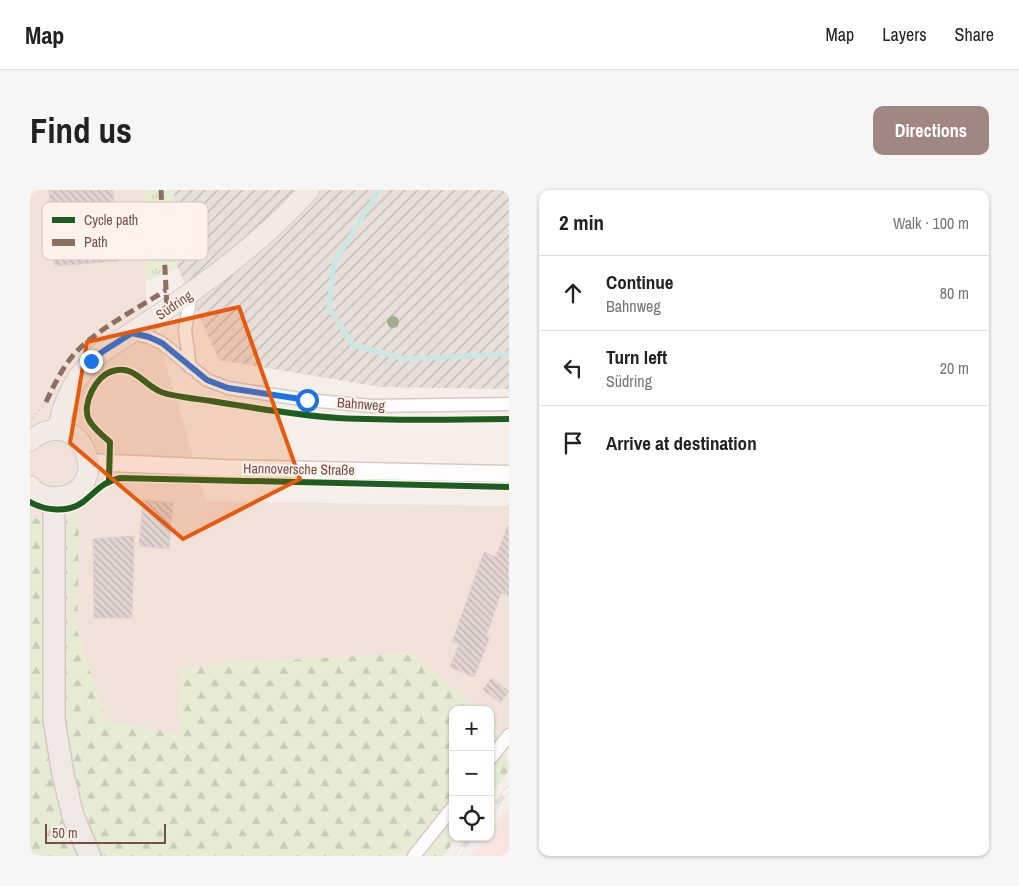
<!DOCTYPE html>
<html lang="en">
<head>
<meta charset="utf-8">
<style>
	:root { --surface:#fff; --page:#f6f6f6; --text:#222; --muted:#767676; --line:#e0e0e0; --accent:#a18782 }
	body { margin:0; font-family:"Archivo Narrow",sans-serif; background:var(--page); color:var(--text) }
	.controls { position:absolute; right:15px; bottom:15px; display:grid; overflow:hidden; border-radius:10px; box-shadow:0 1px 4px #0004 }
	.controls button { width:45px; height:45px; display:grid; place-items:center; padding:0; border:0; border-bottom:1px solid var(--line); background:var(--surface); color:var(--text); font:25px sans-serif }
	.scale { position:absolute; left:15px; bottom:12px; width:121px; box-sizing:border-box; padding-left:5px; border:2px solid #73504a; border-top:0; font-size:14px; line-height:18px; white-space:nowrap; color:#73504a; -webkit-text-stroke:4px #fef2ea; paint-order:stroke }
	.stop { position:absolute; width:15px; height:15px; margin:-11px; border:4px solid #1a73e8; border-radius:50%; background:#fff }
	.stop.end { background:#1a73e8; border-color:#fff; box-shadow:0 1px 5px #0008 }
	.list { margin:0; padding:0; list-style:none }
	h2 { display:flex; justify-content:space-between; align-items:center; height:65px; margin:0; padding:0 20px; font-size:21px }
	h2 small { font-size:16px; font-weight:400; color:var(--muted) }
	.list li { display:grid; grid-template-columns:32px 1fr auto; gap:15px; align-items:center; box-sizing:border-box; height:75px; padding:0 20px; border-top:1px solid var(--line) }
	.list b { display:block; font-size:19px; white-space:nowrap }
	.list p { margin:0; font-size:16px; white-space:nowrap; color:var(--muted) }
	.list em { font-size:16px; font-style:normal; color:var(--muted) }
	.icon { flex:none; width:28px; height:28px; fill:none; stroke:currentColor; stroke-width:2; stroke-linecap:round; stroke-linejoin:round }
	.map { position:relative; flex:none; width:479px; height:666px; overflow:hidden; border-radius:10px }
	header { display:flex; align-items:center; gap:30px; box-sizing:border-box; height:70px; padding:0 25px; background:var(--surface); border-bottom:1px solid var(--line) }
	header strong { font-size:24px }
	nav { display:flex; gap:28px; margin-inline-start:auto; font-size:18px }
	.intro { display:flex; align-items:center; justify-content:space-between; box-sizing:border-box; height:120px; padding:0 30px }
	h1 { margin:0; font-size:35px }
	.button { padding:12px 22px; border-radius:10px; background:var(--accent); color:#fff; font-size:18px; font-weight:700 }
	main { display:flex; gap:30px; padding:0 30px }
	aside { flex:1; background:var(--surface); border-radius:10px; box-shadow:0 1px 4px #0004 }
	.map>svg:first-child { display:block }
</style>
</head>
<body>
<header>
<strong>Map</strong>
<nav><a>Map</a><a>Layers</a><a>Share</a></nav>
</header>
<div class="intro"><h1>Find us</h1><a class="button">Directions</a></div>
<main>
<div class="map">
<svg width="479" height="666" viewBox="0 0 479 666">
	<defs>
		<pattern id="industrial-furrows" width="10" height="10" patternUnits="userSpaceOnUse" patternTransform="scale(1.25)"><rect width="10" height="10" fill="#e8deda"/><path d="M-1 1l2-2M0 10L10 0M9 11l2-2" fill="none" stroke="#c0b6b3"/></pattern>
		<pattern id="grass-tufts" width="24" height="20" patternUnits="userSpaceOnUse" patternTransform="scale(1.25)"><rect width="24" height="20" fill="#e7ebd4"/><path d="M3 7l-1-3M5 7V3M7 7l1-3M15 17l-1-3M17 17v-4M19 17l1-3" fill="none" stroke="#c9cbb8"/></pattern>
		<pattern id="forest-firs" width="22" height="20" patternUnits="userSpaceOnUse" patternTransform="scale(1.25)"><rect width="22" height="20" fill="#e7ebd4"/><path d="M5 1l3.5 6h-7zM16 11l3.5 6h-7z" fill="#c9cbb8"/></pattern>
		<pattern id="building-back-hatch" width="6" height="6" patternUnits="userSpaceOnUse" patternTransform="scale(1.25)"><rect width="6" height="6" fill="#e2d5d1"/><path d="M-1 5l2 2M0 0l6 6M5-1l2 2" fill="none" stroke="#bcafac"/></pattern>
	</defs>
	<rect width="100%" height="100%" fill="#f6eee9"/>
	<path fill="#f1e2d9" d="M0,0H113L116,106L176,311L479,316V537L470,548L466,537L460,532V520H446L381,463L152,476L148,543L76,532L47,440L48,324L7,329L0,324Z"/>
	<path fill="#f9e4e0" d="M479,617V666H442L456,647H460V642Z"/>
	<path fill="url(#industrial-furrows)" d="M144,0H479V199L350,197L189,170L148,78Z"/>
	<path fill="url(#grass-tufts)" d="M113,0H144L148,78L116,91Z"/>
	<g fill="url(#forest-firs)">
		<path d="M0,324L7,329L49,324L47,440L76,532L148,543L152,476L381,463L446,520H423V647H427L413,666H0Z"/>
		<path d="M460,532C468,539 479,568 479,579C477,587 466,597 460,604Z"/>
	</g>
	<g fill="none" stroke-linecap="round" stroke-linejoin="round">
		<path stroke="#cbe7e3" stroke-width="5" d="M349,0L304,73L299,118L323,155L375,169L479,164"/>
	</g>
	<g fill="url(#building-back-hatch)" stroke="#dfd0cb">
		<path d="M19,0H83L88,71L25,76Z"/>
		<path d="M113,310L143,313L139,359L109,356Z"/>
		<path d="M477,337H479V406L471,403L456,446L460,447L444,487L420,477L429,454L422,452L454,362L466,367Z"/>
		<path d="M104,346L102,428H64L63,349Z"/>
		<path d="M461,488L479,501L471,513L453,500Z"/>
	</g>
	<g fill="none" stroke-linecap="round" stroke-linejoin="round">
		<g stroke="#d4cac6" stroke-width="15">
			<g id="minor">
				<path d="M101,143L119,147L132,153L177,190L198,198L277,210L342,216L479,214"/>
				<path d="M160,177L155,140L161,103"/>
				<path d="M460,569L479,545"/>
				<path d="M384,666L423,617"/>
			</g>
		</g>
		<g stroke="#d4cac6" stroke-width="19">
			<path id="tertiary" d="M59,272L192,278L479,284"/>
		</g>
		<g stroke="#d5c8c5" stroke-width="22">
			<g id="primary">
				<path d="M28,240C34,207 46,184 72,162C146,114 220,66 279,0"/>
				<path d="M0,251C53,208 85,303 28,307C17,308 7,304 0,296"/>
			</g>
		</g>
		<g stroke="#d5c8c5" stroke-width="24">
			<path id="trunk" d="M24,308V530L33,584L43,626L60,666"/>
		</g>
		<g stroke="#d7ccca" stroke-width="3" stroke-dasharray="1 4" stroke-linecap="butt">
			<path d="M2,228L16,212"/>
			<path d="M80,252L89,257"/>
		</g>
		<use href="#minor" stroke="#fefcfc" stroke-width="12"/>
		<use href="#tertiary" stroke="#fefcfc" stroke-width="16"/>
		<use href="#primary" stroke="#f1eae5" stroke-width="20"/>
		<use href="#trunk" stroke="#f0e8e4" stroke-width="21"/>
		<g stroke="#e3e0e4" stroke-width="5.5">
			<g id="rail">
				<path d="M460,623L479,598"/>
				<path d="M427,666L441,647"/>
			</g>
		</g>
		<use href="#rail" stroke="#fef2ea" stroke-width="4" stroke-dasharray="11" stroke-linecap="butt"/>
		<g stroke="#8d6e63" stroke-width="5" stroke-dasharray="10 5" stroke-linecap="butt">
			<path d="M131,0L137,119"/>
			<path d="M16,212C25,193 34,174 49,159C70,138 110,117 136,100"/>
		</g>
		<g stroke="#fef2ea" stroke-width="9">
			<g id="cycleway">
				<path d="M79,290L80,252C73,246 64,239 59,230C51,215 66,185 83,181C104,175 112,193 129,201C137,206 169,209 181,211C223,218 266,225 308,228C365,231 422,230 479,229"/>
				<path d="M0,312C16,321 38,323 53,312C67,301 72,292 90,288L479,297"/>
			</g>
		</g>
		<use href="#cycleway" stroke="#1b5e20" stroke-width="6"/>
	</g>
	<circle fill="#a2ad8d" cx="363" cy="132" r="6"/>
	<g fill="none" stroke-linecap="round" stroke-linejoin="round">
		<path stroke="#1a73e8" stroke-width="6" d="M61,171L72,162L102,143L119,147L132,153L177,190L198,198L277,210"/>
	</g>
	<path fill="#e8590c" fill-opacity="0.2" stroke="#e8590c" stroke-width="4" stroke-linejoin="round" d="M209,117L270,289L153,349L40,253L57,152Z"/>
	<g text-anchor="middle" stroke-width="4" stroke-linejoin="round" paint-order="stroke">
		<g font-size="14" fill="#73504a" stroke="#fef2ea">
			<text transform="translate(144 115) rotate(-34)" y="5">Südring</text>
			<text transform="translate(331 214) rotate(4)" y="5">Bahnweg</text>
			<text transform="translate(269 279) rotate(1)" y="5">Hannoversche Straße</text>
		</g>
	</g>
	<rect x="12" y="12" width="166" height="58" rx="8" fill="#fef2ea" stroke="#d4c1ba" stroke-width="1"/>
	<rect x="22" y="27" width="23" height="6" fill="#1b5e20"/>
	<rect x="22" y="49" width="23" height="7" fill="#8d6e63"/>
	<g font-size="14" fill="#73504a">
		<text x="54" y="35">Cycle path</text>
		<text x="54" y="57">Path</text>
	</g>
</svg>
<div class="controls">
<button>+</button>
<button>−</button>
<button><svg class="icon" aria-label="locate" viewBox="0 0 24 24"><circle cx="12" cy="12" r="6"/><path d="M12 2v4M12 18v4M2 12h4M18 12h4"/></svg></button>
</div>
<div class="scale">50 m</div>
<div class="stop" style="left:277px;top:210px"></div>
<div class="stop end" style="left:61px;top:171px"></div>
</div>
<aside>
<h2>2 min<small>Walk · 100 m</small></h2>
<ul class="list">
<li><svg class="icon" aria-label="ahead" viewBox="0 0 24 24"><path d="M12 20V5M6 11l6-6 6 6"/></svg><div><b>Continue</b><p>Bahnweg</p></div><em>80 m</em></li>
<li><svg class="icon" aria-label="left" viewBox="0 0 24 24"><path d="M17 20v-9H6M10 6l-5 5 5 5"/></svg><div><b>Turn left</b><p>Südring</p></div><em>20 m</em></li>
<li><svg class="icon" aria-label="arrive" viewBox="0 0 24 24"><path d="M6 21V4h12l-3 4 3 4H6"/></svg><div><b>Arrive at destination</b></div></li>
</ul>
</aside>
</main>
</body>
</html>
